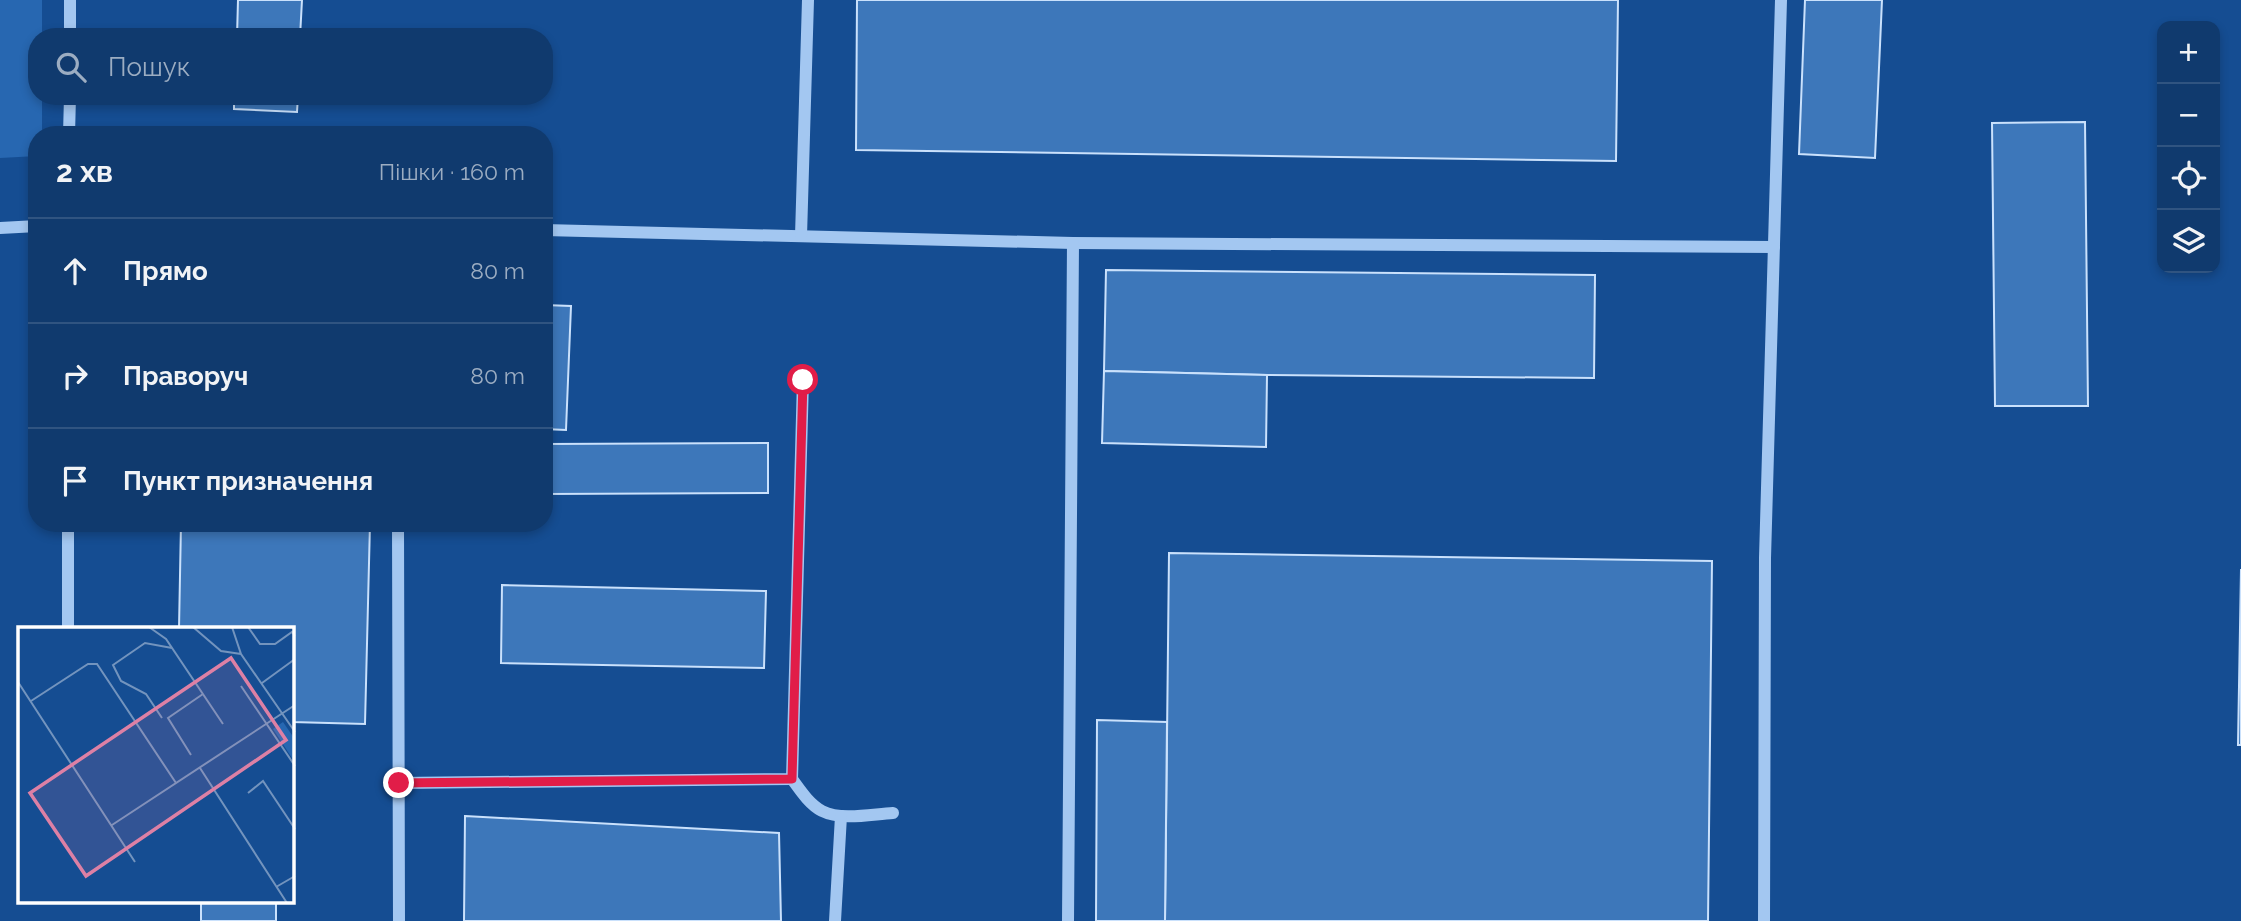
<!DOCTYPE html>
<html lang="uk">
<head>
<meta charset="utf-8">
<style>
	:root { --surface:#103a6e; --page:#194173; --text:#f1f3f6; --muted:#9cadc2; --line:#305481 }
	body { margin:0; font-family:Raleway,sans-serif; background:var(--page); color:var(--text) }
	.controls { position:absolute; right:21px; top:21px; display:grid; overflow:hidden; border-radius:14px; box-shadow:0 4px 10px #0003 }
	.controls button { width:63px; height:63px; display:grid; place-items:center; padding:0; border:0; border-bottom:2px solid var(--line); background:var(--surface); color:var(--text); font:35px sans-serif }
	.stop { position:absolute; width:21px; height:21px; margin:-16px; border:5px solid #e11d48; border-radius:50%; background:#fff }
	.stop.end { background:#e11d48; border-color:#fff; box-shadow:0 2px 7px #0008 }
	.list { margin:0; padding:0; list-style:none }
	h2 { display:flex; justify-content:space-between; align-items:center; height:91px; margin:0; padding:0 28px; font-size:30px }
	h2 small { font-size:23px; font-weight:400; color:var(--muted) }
	.list li { display:grid; grid-template-columns:46px 1fr auto; gap:21px; align-items:center; box-sizing:border-box; height:105px; padding:0 28px; border-top:2px solid var(--line) }
	.list b { display:block; font-size:26px; white-space:nowrap }
	.list em { font-size:23px; font-style:normal; color:var(--muted) }
	.icon { flex:none; width:38px; height:38px; fill:none; stroke:currentColor; stroke-width:2; stroke-linecap:round; stroke-linejoin:round }
	.map { position:relative; flex:none; width:2241px; height:921px; overflow:hidden }
	.search { position:absolute; background:var(--surface); box-shadow:0 4px 10px #0003; left:28px; top:28px; width:525px; height:77px; display:flex; align-items:center; gap:18px; box-sizing:border-box; padding:0 24px; border-radius:28px; color:var(--muted); font-size:26px }
	.panel { position:absolute; background:var(--surface); box-shadow:0 4px 10px #0003; left:28px; top:126px; width:525px; height:406px; border-radius:28px }
	.map>svg:first-child { display:block }
</style>
</head>
<body>
<div class="map">
<svg width="2241" height="921" viewBox="0 0 2241 921">
	<rect width="100%" height="100%" fill="#154d92"/>
	<path fill="#2767b1" d="M0,0H42V37H37V96H42V135H37V156L0,158Z"/>
	<g fill="#3d77ba" stroke="#cae1fc" stroke-width="2">
		<path d="M238,0H302L300,37H237Z"/>
		<path d="M857,0H1618L1616,161L856,150Z"/>
		<path d="M1805,0H1882L1875,158L1799,154Z"/>
		<path d="M234,96H298L297,112L234,109Z"/>
		<path d="M2085,122L2088,406H1995L1992,123Z"/>
		<path d="M1106,270L1595,275L1594,378L1267,375L1104,371Z"/>
		<path d="M544,305L571,306L566,430L544,429Z"/>
		<path d="M1104,371L1267,375L1266,447L1102,443Z"/>
		<path d="M768,443V493L544,494V444Z"/>
		<path d="M181,523H370L365,724L292,722V629H179Z"/>
		<path d="M1169,553L1712,561L1708,921H1165Z"/>
		<path d="M2241,569V745H2238Z"/>
		<path d="M502,585L766,591L764,668L501,663Z"/>
		<path d="M1097,720L1167,722L1165,921H1096Z"/>
		<path d="M465,816L779,833L781,921H464Z"/>
		<rect x="201" y="902" width="75" height="19"/>
	</g>
	<g fill="none" stroke-linecap="round" stroke-linejoin="round">
		<g stroke="#a3c7f1" stroke-width="12">
			<path d="M70,37V0"/>
			<path d="M69,135L70,96"/>
			<path d="M0,228L37,226"/>
			<path d="M544,230L1073,243L1774,247"/>
			<path d="M801,236L808,0"/>
			<path d="M398,523L399,921"/>
			<path d="M68,629V523"/>
			<path d="M792,779C800,790 809,804 822,811C842,821 872,814 893,813"/>
			<path d="M399,783L792,779L803,380"/>
			<path d="M835,921L841,816"/>
			<path d="M1068,921L1073,243"/>
			<path d="M1764,921L1765,558L1781,0"/>
		</g>
	</g>
	<g fill="none" stroke-linecap="round" stroke-linejoin="round">
		<path stroke="#e11d48" stroke-width="9" d="M399,783L792,779L803,380"/>
	</g>
	<g transform="translate(18 627)">
		<rect width="276" height="276" fill="#154d92"/>
		<path d="M265,95L276,111V134L255,102Z" fill="#2767b1"/>
		<path fill="none" stroke="#7394be" stroke-width="2" d="M131,0L148,12L205,97M175,0L203,24L223,27M214,0L223,27L277,105M230,0L242,17H257L274,5L277,9M0,55L117,235M244,56L277,32M223,59L277,139M13,74L70,37H79L158,156M144,91L128,67L103,54L95,38L127,16L154,21M173,128L150,91L185,67M182,141L269,276M230,166L245,154L277,202M94,198L277,78M258,260L277,249"/>
		<path fill="#dd80a5" fill-opacity="0.15" stroke="#dd80a5" stroke-width="3.5" d="M213,31L268,113L68,249L12,166Z"/>
		<rect width="276" height="276" fill="none" stroke="#fff" stroke-width="3.5"/>
	</g>
</svg>
<div class="controls">
<button>+</button>
<button>−</button>
<button><svg class="icon" aria-label="locate" viewBox="0 0 24 24"><circle cx="12" cy="12" r="6"/><path d="M12 2v4M12 18v4M2 12h4M18 12h4"/></svg></button>
<button><svg class="icon" aria-label="layers" viewBox="0 0 24 24"><path d="M12 4l9 5-9 5-9-5zM3 14l9 5 9-5"/></svg></button>
</div>
<div class="stop" style="left:803px;top:380px"></div>
<div class="stop end" style="left:399px;top:783px"></div>
<div class="search"><svg class="icon" aria-label="search" viewBox="0 0 24 24"><circle cx="10" cy="10" r="6"/><path d="M15 15l6 6"/></svg>Пошук</div>
<section class="panel">
<h2>2 хв<small>Пішки · 160 m</small></h2>
<ul class="list">
<li><svg class="icon" aria-label="ahead" viewBox="0 0 24 24"><path d="M12 20V5M6 11l6-6 6 6"/></svg><div><b>Прямо</b></div><em>80 m</em></li>
<li><svg class="icon" aria-label="right" viewBox="0 0 24 24"><path d="M7 20v-9h11M14 6l5 5-5 5"/></svg><div><b>Праворуч</b></div><em>80 m</em></li>
<li><svg class="icon" aria-label="arrive" viewBox="0 0 24 24"><path d="M6 21V4h12l-3 4 3 4H6"/></svg><div><b>Пункт призначення</b></div></li>
</ul>
</section>
</div>
</body>
</html>
